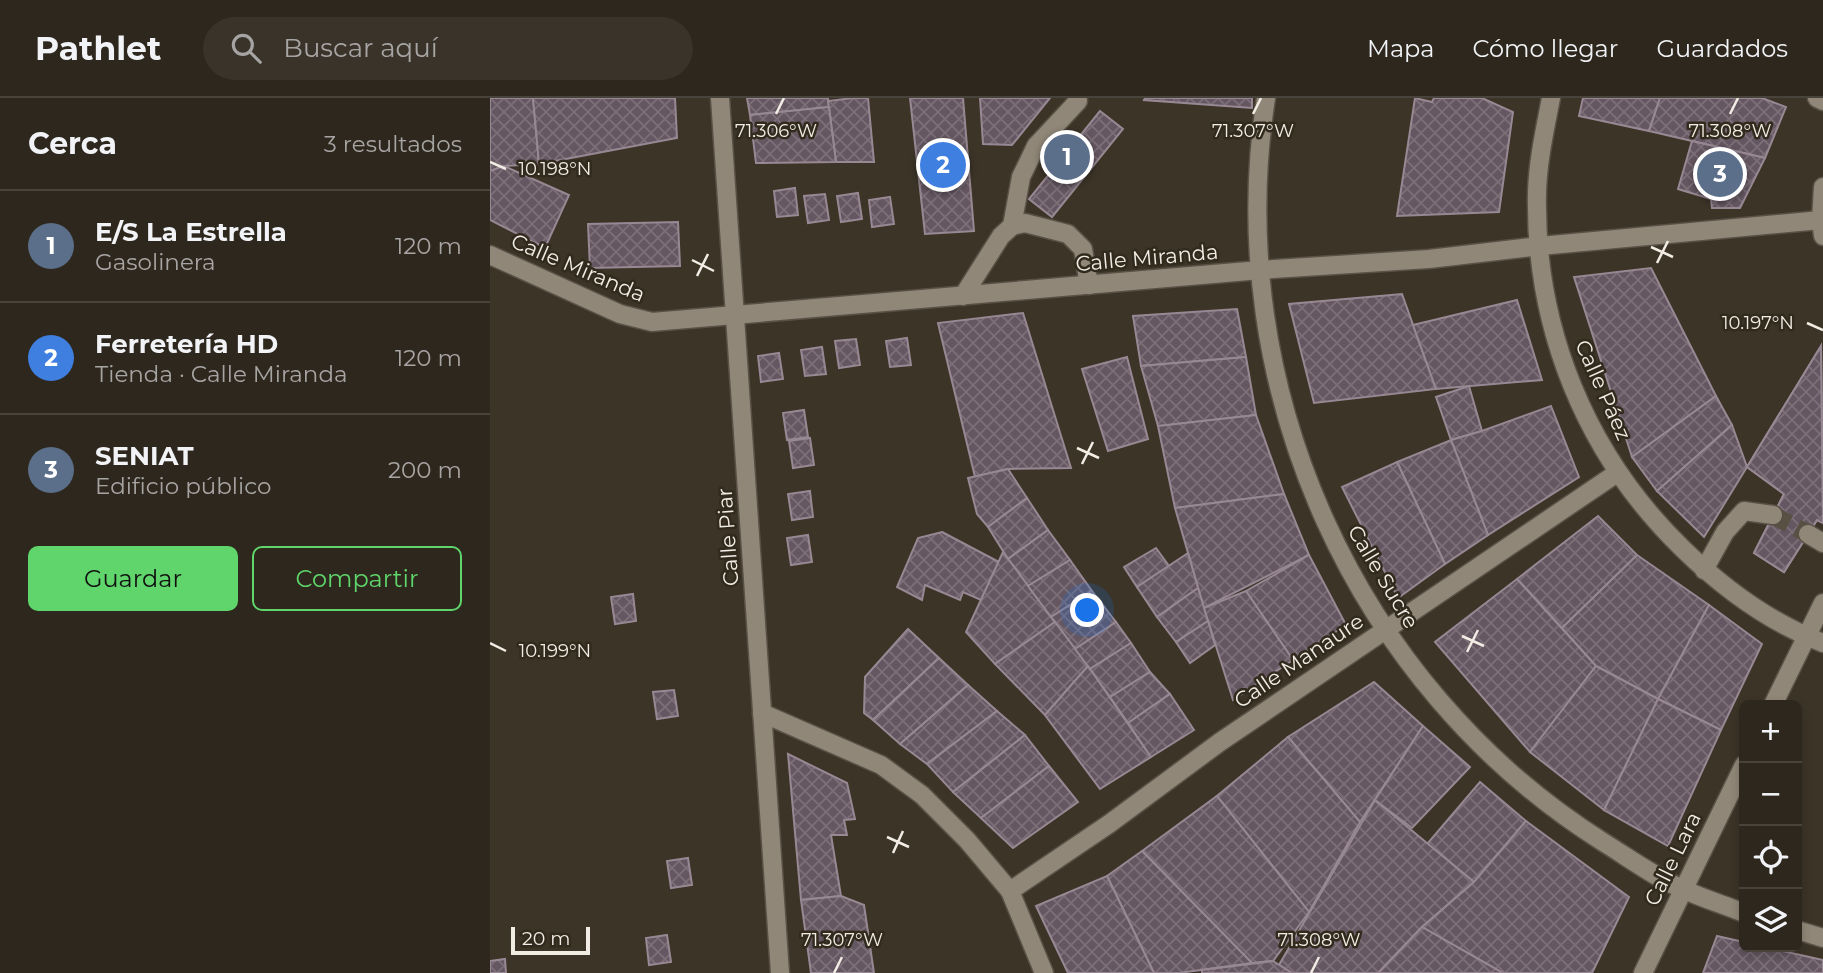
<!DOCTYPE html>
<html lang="es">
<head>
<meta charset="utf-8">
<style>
	:root { --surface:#2d271d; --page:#39332a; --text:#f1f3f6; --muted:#a7a5a4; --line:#48443b; --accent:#5fd56b }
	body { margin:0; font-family:Montserrat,sans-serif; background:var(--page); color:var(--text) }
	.controls { position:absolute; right:21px; bottom:21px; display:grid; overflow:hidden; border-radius:10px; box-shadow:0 4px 10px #0003 }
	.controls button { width:63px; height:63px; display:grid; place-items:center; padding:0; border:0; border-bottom:2px solid var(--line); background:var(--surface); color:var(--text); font:35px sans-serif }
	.scale { position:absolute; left:21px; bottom:18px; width:79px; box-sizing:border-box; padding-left:7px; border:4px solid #f1ece4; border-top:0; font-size:19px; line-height:24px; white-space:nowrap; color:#f1ece4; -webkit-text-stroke:5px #312a1d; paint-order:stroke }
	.you { position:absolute; left:598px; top:513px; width:24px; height:24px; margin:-18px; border:5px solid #fff; border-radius:50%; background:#1a73e8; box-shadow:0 0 0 10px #1a73e833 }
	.badge { display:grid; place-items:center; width:46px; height:46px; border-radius:50%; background:var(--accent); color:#fff; font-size:23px; font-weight:700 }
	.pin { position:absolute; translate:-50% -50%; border:4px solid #fff; box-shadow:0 2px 7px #0006 }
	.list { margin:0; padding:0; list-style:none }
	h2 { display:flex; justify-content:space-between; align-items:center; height:91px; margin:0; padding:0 28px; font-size:30px }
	h2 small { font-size:23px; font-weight:400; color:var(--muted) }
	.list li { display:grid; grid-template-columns:46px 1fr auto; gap:21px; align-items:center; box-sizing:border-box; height:112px; padding:0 28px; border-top:2px solid var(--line) }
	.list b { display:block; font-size:26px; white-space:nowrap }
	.list p { margin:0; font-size:23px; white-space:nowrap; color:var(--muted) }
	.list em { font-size:23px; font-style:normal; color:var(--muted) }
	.actions { display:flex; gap:14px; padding:21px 28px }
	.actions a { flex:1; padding:16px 0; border:2px solid var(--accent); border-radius:10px; text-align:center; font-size:24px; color:var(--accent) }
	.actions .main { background:var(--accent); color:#111 }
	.icon { flex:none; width:38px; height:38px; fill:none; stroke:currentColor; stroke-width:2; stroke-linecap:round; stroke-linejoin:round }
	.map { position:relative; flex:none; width:1333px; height:875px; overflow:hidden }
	header { display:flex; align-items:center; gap:42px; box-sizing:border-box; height:98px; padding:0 35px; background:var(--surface); border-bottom:2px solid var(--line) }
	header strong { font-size:33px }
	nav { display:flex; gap:38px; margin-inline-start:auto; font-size:24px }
	.search { width:490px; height:63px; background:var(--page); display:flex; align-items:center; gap:18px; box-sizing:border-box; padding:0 24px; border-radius:38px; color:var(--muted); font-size:26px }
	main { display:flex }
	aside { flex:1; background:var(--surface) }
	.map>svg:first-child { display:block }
</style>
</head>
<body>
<header>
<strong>Pathlet</strong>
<div class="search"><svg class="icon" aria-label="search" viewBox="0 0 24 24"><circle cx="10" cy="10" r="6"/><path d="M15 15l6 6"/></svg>Buscar aquí</div>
<nav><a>Mapa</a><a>Cómo llegar</a><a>Guardados</a></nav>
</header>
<main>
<aside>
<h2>Cerca<small>3 resultados</small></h2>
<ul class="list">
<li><span class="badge" style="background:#5c6f8a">1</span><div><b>E/S La Estrella</b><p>Gasolinera</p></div><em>120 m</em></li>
<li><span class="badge" style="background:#3f7fe0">2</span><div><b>Ferretería HD</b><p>Tienda · Calle Miranda</p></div><em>120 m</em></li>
<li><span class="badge" style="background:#5c6f8a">3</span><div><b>SENIAT</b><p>Edificio público</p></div><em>200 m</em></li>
</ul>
<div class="actions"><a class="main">Guardar</a><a>Compartir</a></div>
</aside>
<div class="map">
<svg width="1333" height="875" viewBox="0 0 1333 875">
	<defs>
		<pattern id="building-cross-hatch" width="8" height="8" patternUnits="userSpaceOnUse" patternTransform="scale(1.75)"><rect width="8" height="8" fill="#655761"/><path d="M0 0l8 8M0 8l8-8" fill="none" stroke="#7c6f78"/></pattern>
	</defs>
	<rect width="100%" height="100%" fill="#3c3427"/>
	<g fill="url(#building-cross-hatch)" stroke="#988893" stroke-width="2">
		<path d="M0,0H43L49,66L14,68L0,73Z"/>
		<path d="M43,0H185L187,40L49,66Z"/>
		<path d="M257,0H338L339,9L260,17Z"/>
		<path d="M363,0H378L384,64H346L338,3Z"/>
		<path d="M420,0H473L484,133L435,136Z"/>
		<path d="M490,0H560L522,47L493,46Z"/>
		<path d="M655,0H762V10L654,2Z"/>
		<path d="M925,0L942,4L944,0H992L1023,14L1009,114L907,118Z"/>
		<path d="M1093,0H1170L1159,33L1089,18Z"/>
		<path d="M1170,0H1272L1296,9L1275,60L1159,33Z"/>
		<path d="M339,9L346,64L266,65L260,17Z"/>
		<path d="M610,13L633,31L562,119L539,101Z"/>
		<path d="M1202,43L1275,60L1250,110H1222L1221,101L1188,91Z"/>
		<path d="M14,68L79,97L55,150L0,122V73Z"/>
		<path d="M305,90L308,117L287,119L284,93Z"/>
		<path d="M368,95L372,121L351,124L347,98Z"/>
		<path d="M335,96L339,122L318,125L314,98Z"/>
		<path d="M400,99L404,126L382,129L379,102Z"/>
		<path d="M188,124L190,168L100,170L98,126Z"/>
		<path d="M1161,170L1226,298L1142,359L1084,179Z"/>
		<path d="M912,196L946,291L824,305L799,206Z"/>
		<path d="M1027,202L1052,282L946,291L923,227Z"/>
		<path d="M747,211L756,259L651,268L643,218Z"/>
		<path d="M533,215L581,370L518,371L485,379L448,225Z"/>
		<path d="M417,240L421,267L400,269L396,243Z"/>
		<path d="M366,241L370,267L349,270L345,243Z"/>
		<path d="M1331,248L1333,425L1327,422L1294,474L1264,455L1294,396L1257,369Z"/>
		<path d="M1331,248L1333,425L1327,422L1294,474L1264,455L1294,396L1257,369Z"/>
		<path d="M332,249L336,276L315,278L311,252Z"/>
		<path d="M289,255L293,281L271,284L268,258Z"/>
		<path d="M637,259L658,341L618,353L592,271Z"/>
		<path d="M756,259L766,317L668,328L651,268Z"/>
		<path d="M979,288L992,333L961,342L946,299Z"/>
		<path d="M1226,298L1242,327L1167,393L1142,359Z"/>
		<path d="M1061,308L1089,379L998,437L961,342L992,333Z"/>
		<path d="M314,312L318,339L297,342L293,315Z"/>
		<path d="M766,317L794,396L685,410L668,328Z"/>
		<path d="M1242,327L1257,369L1214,439L1167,393Z"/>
		<path d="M320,340L324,367L303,370L299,343Z"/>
		<path d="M961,342L998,437L955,466L907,364Z"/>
		<path d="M907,364L955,466L908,500L852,389Z"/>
		<path d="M518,371L537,400L498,429L487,416L478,380Z"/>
		<path d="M320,393L323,419L302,422L298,396Z"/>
		<path d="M794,396L819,457L714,510L685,410Z"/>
		<path d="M537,400L558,432L518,461L498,429Z"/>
		<path d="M1108,418L1147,457L1072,530L1027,481Z"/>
		<path d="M558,432L580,462L538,488L518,461Z"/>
		<path d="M452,434L509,464L491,502L473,494L470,502L435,487L432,502L407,489L428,440Z"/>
		<path d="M318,437L322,464L301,467L297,440Z"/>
		<path d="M666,450L679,468L647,489L634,469Z"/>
		<path d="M513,454L565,524L505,566L476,534Z"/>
		<path d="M698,455L708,490L667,519L647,489Z"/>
		<path d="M819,457L856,527L803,562L756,493Z"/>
		<path d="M1147,457L1219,507L1168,601L1106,568L1072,530Z"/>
		<path d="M580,462L602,493L561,519L538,488Z"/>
		<path d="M1027,481L1106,568L1040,654L945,544Z"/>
		<path d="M708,490L718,523L686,544L667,519Z"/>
		<path d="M602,493L626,524L585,551L561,519Z"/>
		<path d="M756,493L803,562L743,602L714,510Z"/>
		<path d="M143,496L146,523L125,526L121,499Z"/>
		<path d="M1219,507L1272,546L1231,632L1168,601Z"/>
		<path d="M718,523L725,547L700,565L686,544Z"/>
		<path d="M565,524L598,568L555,617L505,566Z"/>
		<path d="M626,524L641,545L600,571L585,551Z"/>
		<path d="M418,531L449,560L383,622L374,615L375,579Z"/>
		<path d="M641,545L660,574L620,599L600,571Z"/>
		<path d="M449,560L478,587L410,646L383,622Z"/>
		<path d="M598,568L661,659L610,691L555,617Z"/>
		<path d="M1106,568L1168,601L1114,712L1040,654Z"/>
		<path d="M660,574L680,596L638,625L620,599Z"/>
		<path d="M884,584L933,628L870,724L798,639Z"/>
		<path d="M478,587L507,613L437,666L410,646Z"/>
		<path d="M184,592L188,618L167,621L163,594Z"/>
		<path d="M680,596L704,632L661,659L638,625Z"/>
		<path d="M1168,601L1231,632L1178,748L1114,712Z"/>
		<path d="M507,613L535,637L463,694L437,666Z"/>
		<path d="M933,628L980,669L922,730L885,702Z"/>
		<path d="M535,637L559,668L491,720L463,694Z"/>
		<path d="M798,639L870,724L819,814L727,698Z"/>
		<path d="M298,656L357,685L365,721L354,722L357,737H341L351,798L311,802Z"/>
		<path d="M559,668L588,704L523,750L491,720Z"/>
		<path d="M990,684L1036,723L984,784L937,746Z"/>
		<path d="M727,698L819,814L783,863L762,865L652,753Z"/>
		<path d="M885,702L984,784L932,829L888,875H802L789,867Z"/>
		<path d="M1036,723L1139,799L1102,875H1013L932,829L984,784Z"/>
		<path d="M652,753L762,865L689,875H664L617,778Z"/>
		<path d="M198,760L202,787L181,790L177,763Z"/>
		<path d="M617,778L664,875H578L546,808Z"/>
		<path d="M351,798L374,807L384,875H321L311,802Z"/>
		<path d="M932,829L1013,875H888Z"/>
		<path d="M177,837L181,864L159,867L156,840Z"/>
		<path d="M1227,838L1254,844V849H1275L1333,862V875H1213Z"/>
		<path d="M15,861L16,875H0V863Z"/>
		<path d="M783,863L802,875H712V872Z"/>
	</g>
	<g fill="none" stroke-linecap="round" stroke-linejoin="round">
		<path stroke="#575043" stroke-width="18" stroke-dasharray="18 9" stroke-linecap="butt" d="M1283,417L1318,436"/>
		<g stroke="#595146" stroke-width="21">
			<g id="minor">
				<path d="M230,0L290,875"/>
				<path d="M776,0C731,288 865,588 1113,744C1139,760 1166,780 1195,792C1214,801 1235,807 1254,815"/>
				<path d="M1061,0C1055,31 1048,62 1047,94C1044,230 1096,357 1193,451C1233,490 1281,525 1333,545"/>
				<path d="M1327,0L1333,3"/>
				<path d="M1333,89L1331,122L1333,138"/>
				<path d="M522,128L531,79L546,48L588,3"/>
				<path d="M0,157L130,216L162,224L770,172L939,161L1050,148L1331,122"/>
				<path d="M473,198L511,138L522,128L535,125L578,136L593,151L599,187"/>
				<path d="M1318,436L1333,445"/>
				<path d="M1214,472L1235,434L1254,413L1283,417"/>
				<path d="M1283,607L1333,505"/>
				<path d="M272,615L391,667L432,697L477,742L520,793L554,875"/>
				<path d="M520,793L619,726L730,644L1127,375"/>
				<path d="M1307,832L1333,840"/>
				<path d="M1153,875L1254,667"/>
			</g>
		</g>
		<use href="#minor" stroke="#908778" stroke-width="18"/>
	</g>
	<path fill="none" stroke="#f1ece4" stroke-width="2.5" d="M286,16L294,0M763,16L771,0M1240,16L1248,0M0,64L16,71M1161,149L1183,159M202,162L224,173M1167,165L1178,143M207,178L218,156M1317,225L1333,232M587,350L609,360M592,366L603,344M972,538L994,548M0,545L16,553M977,554L988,532M397,739L419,749M403,755L413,733M344,875L352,859M821,875L829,859"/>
	<g text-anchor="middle" stroke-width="5" stroke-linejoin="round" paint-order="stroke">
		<g font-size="21" fill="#f1ece4" stroke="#312a1d">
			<text transform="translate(657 160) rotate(-5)" y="7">Calle Miranda</text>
			<text transform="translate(88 170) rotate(23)" y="7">Calle Miranda</text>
			<text transform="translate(1113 292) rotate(66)" y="7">Calle Páez</text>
			<text transform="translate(238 439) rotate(-94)" y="7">Calle Piar</text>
			<text transform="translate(893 479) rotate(59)" y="7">Calle Sucre</text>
			<text transform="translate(809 563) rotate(-34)" y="7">Calle Manaure</text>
			<text transform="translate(1183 761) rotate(-64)" y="7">Calle Lara</text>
		</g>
	</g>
	<g font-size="18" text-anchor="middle" fill="#f1ece4" stroke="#312a1d" stroke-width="5" stroke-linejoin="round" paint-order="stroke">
		<text x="286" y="39">71.306°W</text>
		<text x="763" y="39">71.307°W</text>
		<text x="1240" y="39">71.308°W</text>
		<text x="65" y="77">10.198°N</text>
		<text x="1268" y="231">10.197°N</text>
		<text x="65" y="559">10.199°N</text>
		<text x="352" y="848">71.307°W</text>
		<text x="829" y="848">71.308°W</text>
	</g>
</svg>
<div class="controls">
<button>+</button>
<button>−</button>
<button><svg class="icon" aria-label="locate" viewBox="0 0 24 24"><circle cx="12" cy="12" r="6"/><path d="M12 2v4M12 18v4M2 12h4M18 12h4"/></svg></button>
<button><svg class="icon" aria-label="layers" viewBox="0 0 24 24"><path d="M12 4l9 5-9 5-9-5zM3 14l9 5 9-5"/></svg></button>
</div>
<div class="scale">20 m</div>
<div class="you"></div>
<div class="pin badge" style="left:577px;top:59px;background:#5c6f8a">1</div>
<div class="pin badge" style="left:453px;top:67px;background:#3f7fe0">2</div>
<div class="pin badge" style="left:1230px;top:76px;background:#5c6f8a">3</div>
</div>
</main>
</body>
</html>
